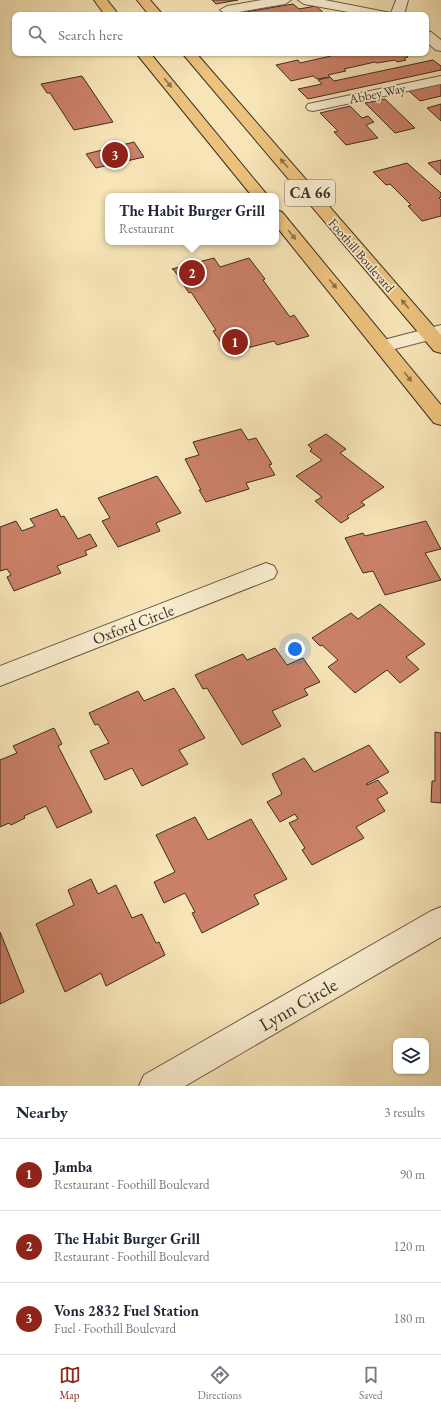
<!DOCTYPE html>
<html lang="en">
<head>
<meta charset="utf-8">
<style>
	:root { --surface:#fff; --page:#f2f2f3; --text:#1f2937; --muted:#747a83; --line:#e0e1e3; --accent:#8f2418 }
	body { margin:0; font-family:"EB Garamond",serif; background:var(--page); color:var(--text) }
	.controls { position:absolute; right:12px; bottom:12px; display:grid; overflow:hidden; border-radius:8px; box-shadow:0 1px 3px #0004 }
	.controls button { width:36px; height:36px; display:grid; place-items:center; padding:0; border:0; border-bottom:1px solid var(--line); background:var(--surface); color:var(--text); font:20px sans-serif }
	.you { position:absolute; left:295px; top:649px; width:14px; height:14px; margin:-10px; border:3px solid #fff; border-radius:50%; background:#1a73e8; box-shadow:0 0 0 6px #1a73e833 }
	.badge { display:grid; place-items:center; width:26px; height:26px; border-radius:50%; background:var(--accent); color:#fff; font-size:13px; font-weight:700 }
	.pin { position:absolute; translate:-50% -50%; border:2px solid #fff; box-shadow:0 1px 4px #0006 }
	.popup { position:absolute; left:105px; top:193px; width:174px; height:52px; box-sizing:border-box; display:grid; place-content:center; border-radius:8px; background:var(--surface); filter:drop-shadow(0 1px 3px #0005); font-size:13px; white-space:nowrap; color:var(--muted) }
	.popup b { font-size:15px; color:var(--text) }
	.popup::after { content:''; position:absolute; left:50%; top:100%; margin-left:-8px; border:8px solid transparent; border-top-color:var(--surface) }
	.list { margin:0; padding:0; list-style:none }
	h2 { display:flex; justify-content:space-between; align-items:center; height:52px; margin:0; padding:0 16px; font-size:17px }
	h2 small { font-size:13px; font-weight:400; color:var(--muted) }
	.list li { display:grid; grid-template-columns:26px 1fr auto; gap:12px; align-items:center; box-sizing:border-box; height:72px; padding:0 16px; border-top:1px solid var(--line) }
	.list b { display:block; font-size:15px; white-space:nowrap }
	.list p { margin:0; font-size:13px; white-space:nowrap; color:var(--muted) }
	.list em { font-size:13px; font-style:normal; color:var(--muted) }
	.icon { flex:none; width:22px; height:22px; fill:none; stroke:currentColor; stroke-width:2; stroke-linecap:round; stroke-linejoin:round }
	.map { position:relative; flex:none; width:441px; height:1086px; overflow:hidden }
	.search { position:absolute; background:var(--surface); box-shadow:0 1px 3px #0004; left:12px; right:12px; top:12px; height:44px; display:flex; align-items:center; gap:10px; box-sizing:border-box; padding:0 14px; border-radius:8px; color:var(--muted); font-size:15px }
	.sheet { height:268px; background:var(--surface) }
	nav { display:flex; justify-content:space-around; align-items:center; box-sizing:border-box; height:56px; border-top:1px solid var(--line); background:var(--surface); font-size:11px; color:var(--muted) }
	nav a { display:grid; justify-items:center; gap:2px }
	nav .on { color:var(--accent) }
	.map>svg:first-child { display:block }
</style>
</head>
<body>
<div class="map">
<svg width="441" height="1086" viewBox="0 0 441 1086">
	<rect width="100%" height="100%" fill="#f7e5b7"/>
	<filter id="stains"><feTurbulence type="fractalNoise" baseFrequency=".005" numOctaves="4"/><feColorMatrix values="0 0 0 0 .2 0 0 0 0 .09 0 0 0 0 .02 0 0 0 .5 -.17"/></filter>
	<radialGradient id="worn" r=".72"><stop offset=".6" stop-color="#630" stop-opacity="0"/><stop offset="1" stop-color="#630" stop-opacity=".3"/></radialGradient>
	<g fill="#cb8169" stroke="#3c2c25">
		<path d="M212,0H238L216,4Z"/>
		<path d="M293,4L299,9L316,6L325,14L305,15L302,12L287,15H228Z"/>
		<path d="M334,53H417L406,55L408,57L404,58L406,60L397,62L395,60L377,63L375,62L344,69L346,71L328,75L330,77L317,79L313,76L291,81L276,65L298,60L300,63L331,56L329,54Z"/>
		<path d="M433,60L441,66V70L308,99L298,89L322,84L318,80L330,77L334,81Z"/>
		<path d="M82,76L113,122L74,130L50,93H47L41,84Z"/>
		<path d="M441,83V96L420,101L409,91Z"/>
		<path d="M385,99L415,128L395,133L365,103Z"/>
		<path d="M441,104V121L427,108Z"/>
		<path d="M350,106L362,118L368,116L374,122L366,125L378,138L346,145L334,132L338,131L320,113Z"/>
		<path d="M134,142L144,157L96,168L86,154Z"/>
		<path d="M441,160V175L428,163Z"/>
		<path d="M407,163L441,193V197L439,198L441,200V216L422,221L408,206L411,205L390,184L386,185L373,172Z"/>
		<path d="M214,258L220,267L249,258L265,279L263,280L290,317L294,315L309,336L277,345L274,341L228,353L213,331L216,330L191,292L189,293L174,270L172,269Z"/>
		<path d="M241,429L248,440L256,438L272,464L269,465L275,475L246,483L249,489L206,502L199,490H201L185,459L199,455L193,442Z"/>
		<path d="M326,434L346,449L340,453L384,487L361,502L365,505L347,516L349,518L341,523L315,501L322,497L296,476L322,460L310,451L312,449L308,445Z"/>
		<path d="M157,476L181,513L156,523L160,531L118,547L102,521L110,518L98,498Z"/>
		<path d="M57,509L61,517L64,516L78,539L90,534L97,546L85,551L87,555L57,566L61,573L14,591L7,577L11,575L7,569L0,571V527L16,521L22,531L35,526L30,519Z"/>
		<path d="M426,521L441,549L425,553L441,580L385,595L373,571L363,573L345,538L363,533L365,536Z"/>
		<path d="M380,604L425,644L406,657L419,669L400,683L387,670L355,693L328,667L338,660L322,645L320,646L312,638L351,613L358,619Z"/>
		<path d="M275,648L287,665L303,658L320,682L304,689L308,695L272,711L281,726L242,745L207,688L203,689L195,675L243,654L247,660Z"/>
		<path d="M174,688L205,738L179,750L188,764L142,786L132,768L105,780L90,751L109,743L98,724L95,725L89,713L138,691L144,701Z"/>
		<path d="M54,728L62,744L58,746L92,812L57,828L46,806L24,816L25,818L11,825L9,823L0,827V760L17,753L13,746Z"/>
		<path d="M435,732L441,733V803L431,802L432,781H435Z"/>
		<path d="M369,745L389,772L366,784L367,785L378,780L388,793L377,799L385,811L356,827L364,838L312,865L302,850L305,848L289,823L298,819L295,814L280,822L267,802L282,794L272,774L304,758L314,772Z"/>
		<path d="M195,817L208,840L251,819L287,879L254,895L259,904L202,933L192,913L195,912L185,893L164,903L154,882L175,872L156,835Z"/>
		<path d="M91,879L98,894L116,885L132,918L142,914L156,943L159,942L165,955L106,986L101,973L65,992L36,924L74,905L68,890Z"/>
		<path d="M0,932L24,992L0,1004Z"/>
	</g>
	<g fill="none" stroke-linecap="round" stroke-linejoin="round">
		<g stroke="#6b5a4a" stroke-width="2">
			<g id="minor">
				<path d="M262,0H291L285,4L227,14L220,10L227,6Z"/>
				<path d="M298,0H325L391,13L396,0H408L404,15H365L304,4Z"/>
				<path d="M426,31L431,32L441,40V51L436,50L426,42Z"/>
				<path d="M441,76V84L313,111L308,110L306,107L308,104L313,103Z"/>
				<path d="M441,325V337L383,352L376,350L374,346L376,342Z"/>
				<path d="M266,563L274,566L277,572L274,578L0,686V666Z"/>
				<path d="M441,907V937L185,1086H139L144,1075L431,911Z"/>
			</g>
		</g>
		<g stroke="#3c2c25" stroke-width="2">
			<g id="primary">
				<path d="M94,0H107L119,15H105Z"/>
				<path d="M137,0H150L163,15H149Z"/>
				<path d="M136,53H150L268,196H252Z"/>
				<path d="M182,53H196L441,335V353L434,351Z"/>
				<path d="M276,210L282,212L441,405V425L434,423L276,226Z"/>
			</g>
		</g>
		<use href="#minor" fill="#faeed0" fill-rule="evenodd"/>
		<use href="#primary" fill="#ecc27c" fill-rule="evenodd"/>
	</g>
	<defs><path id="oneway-solid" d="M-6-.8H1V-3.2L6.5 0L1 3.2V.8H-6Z"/></defs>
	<g fill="#8b704c">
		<use href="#oneway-solid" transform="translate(168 83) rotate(51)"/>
		<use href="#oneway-solid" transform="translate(284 163) rotate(-131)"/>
		<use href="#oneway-solid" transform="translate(292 235) rotate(51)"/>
		<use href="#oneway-solid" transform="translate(333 284) rotate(50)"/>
		<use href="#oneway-solid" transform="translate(405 304) rotate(-130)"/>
		<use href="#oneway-solid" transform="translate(408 377) rotate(51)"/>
	</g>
	<g text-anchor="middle" stroke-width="3.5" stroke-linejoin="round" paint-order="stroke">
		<g font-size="13" fill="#3c2c25" stroke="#faeed0">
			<text transform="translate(377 93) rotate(-12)" y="5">Abbey Way</text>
			<text transform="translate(362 255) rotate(49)" y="5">Foothill Boulevard</text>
		</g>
		<rect fill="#faeed0" stroke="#756658" stroke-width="1" x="285" y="180" width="50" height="26" rx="3"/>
		<g font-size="15" font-weight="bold" fill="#3c2c25">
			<text x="310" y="198">CA 66</text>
		</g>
		<g font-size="16" fill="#3c2c25" stroke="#faeed0">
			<text transform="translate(133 624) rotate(-21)" y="6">Oxford Circle</text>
		</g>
		<g font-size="19" fill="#3c2c25" stroke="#faeed0">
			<text transform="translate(298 1004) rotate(-30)" y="7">Lynn Circle</text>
		</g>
	</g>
	<rect width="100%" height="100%" filter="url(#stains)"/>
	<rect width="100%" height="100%" fill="url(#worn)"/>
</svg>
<div class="controls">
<button><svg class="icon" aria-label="layers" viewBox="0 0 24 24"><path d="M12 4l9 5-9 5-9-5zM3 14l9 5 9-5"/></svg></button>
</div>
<div class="you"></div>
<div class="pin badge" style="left:235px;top:342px">1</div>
<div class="pin badge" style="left:192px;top:273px">2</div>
<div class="popup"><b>The Habit Burger Grill</b>Restaurant</div>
<div class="pin badge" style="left:115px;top:155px">3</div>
<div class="search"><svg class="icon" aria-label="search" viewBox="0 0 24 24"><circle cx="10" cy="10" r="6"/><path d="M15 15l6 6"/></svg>Search here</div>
</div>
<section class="sheet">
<h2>Nearby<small>3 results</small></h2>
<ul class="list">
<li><span class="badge">1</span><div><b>Jamba</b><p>Restaurant · Foothill Boulevard</p></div><em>90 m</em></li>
<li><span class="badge">2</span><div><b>The Habit Burger Grill</b><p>Restaurant · Foothill Boulevard</p></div><em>120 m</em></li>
<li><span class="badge">3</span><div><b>Vons 2832 Fuel Station</b><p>Fuel · Foothill Boulevard</p></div><em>180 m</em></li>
</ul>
</section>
<nav>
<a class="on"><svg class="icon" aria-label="map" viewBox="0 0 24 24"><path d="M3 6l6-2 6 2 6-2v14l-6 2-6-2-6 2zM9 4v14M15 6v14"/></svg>Map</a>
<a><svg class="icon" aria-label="directions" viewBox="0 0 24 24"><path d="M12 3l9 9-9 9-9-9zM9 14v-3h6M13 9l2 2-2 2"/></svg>Directions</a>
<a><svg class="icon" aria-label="saved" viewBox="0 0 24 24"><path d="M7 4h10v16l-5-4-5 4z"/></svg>Saved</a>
</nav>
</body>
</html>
